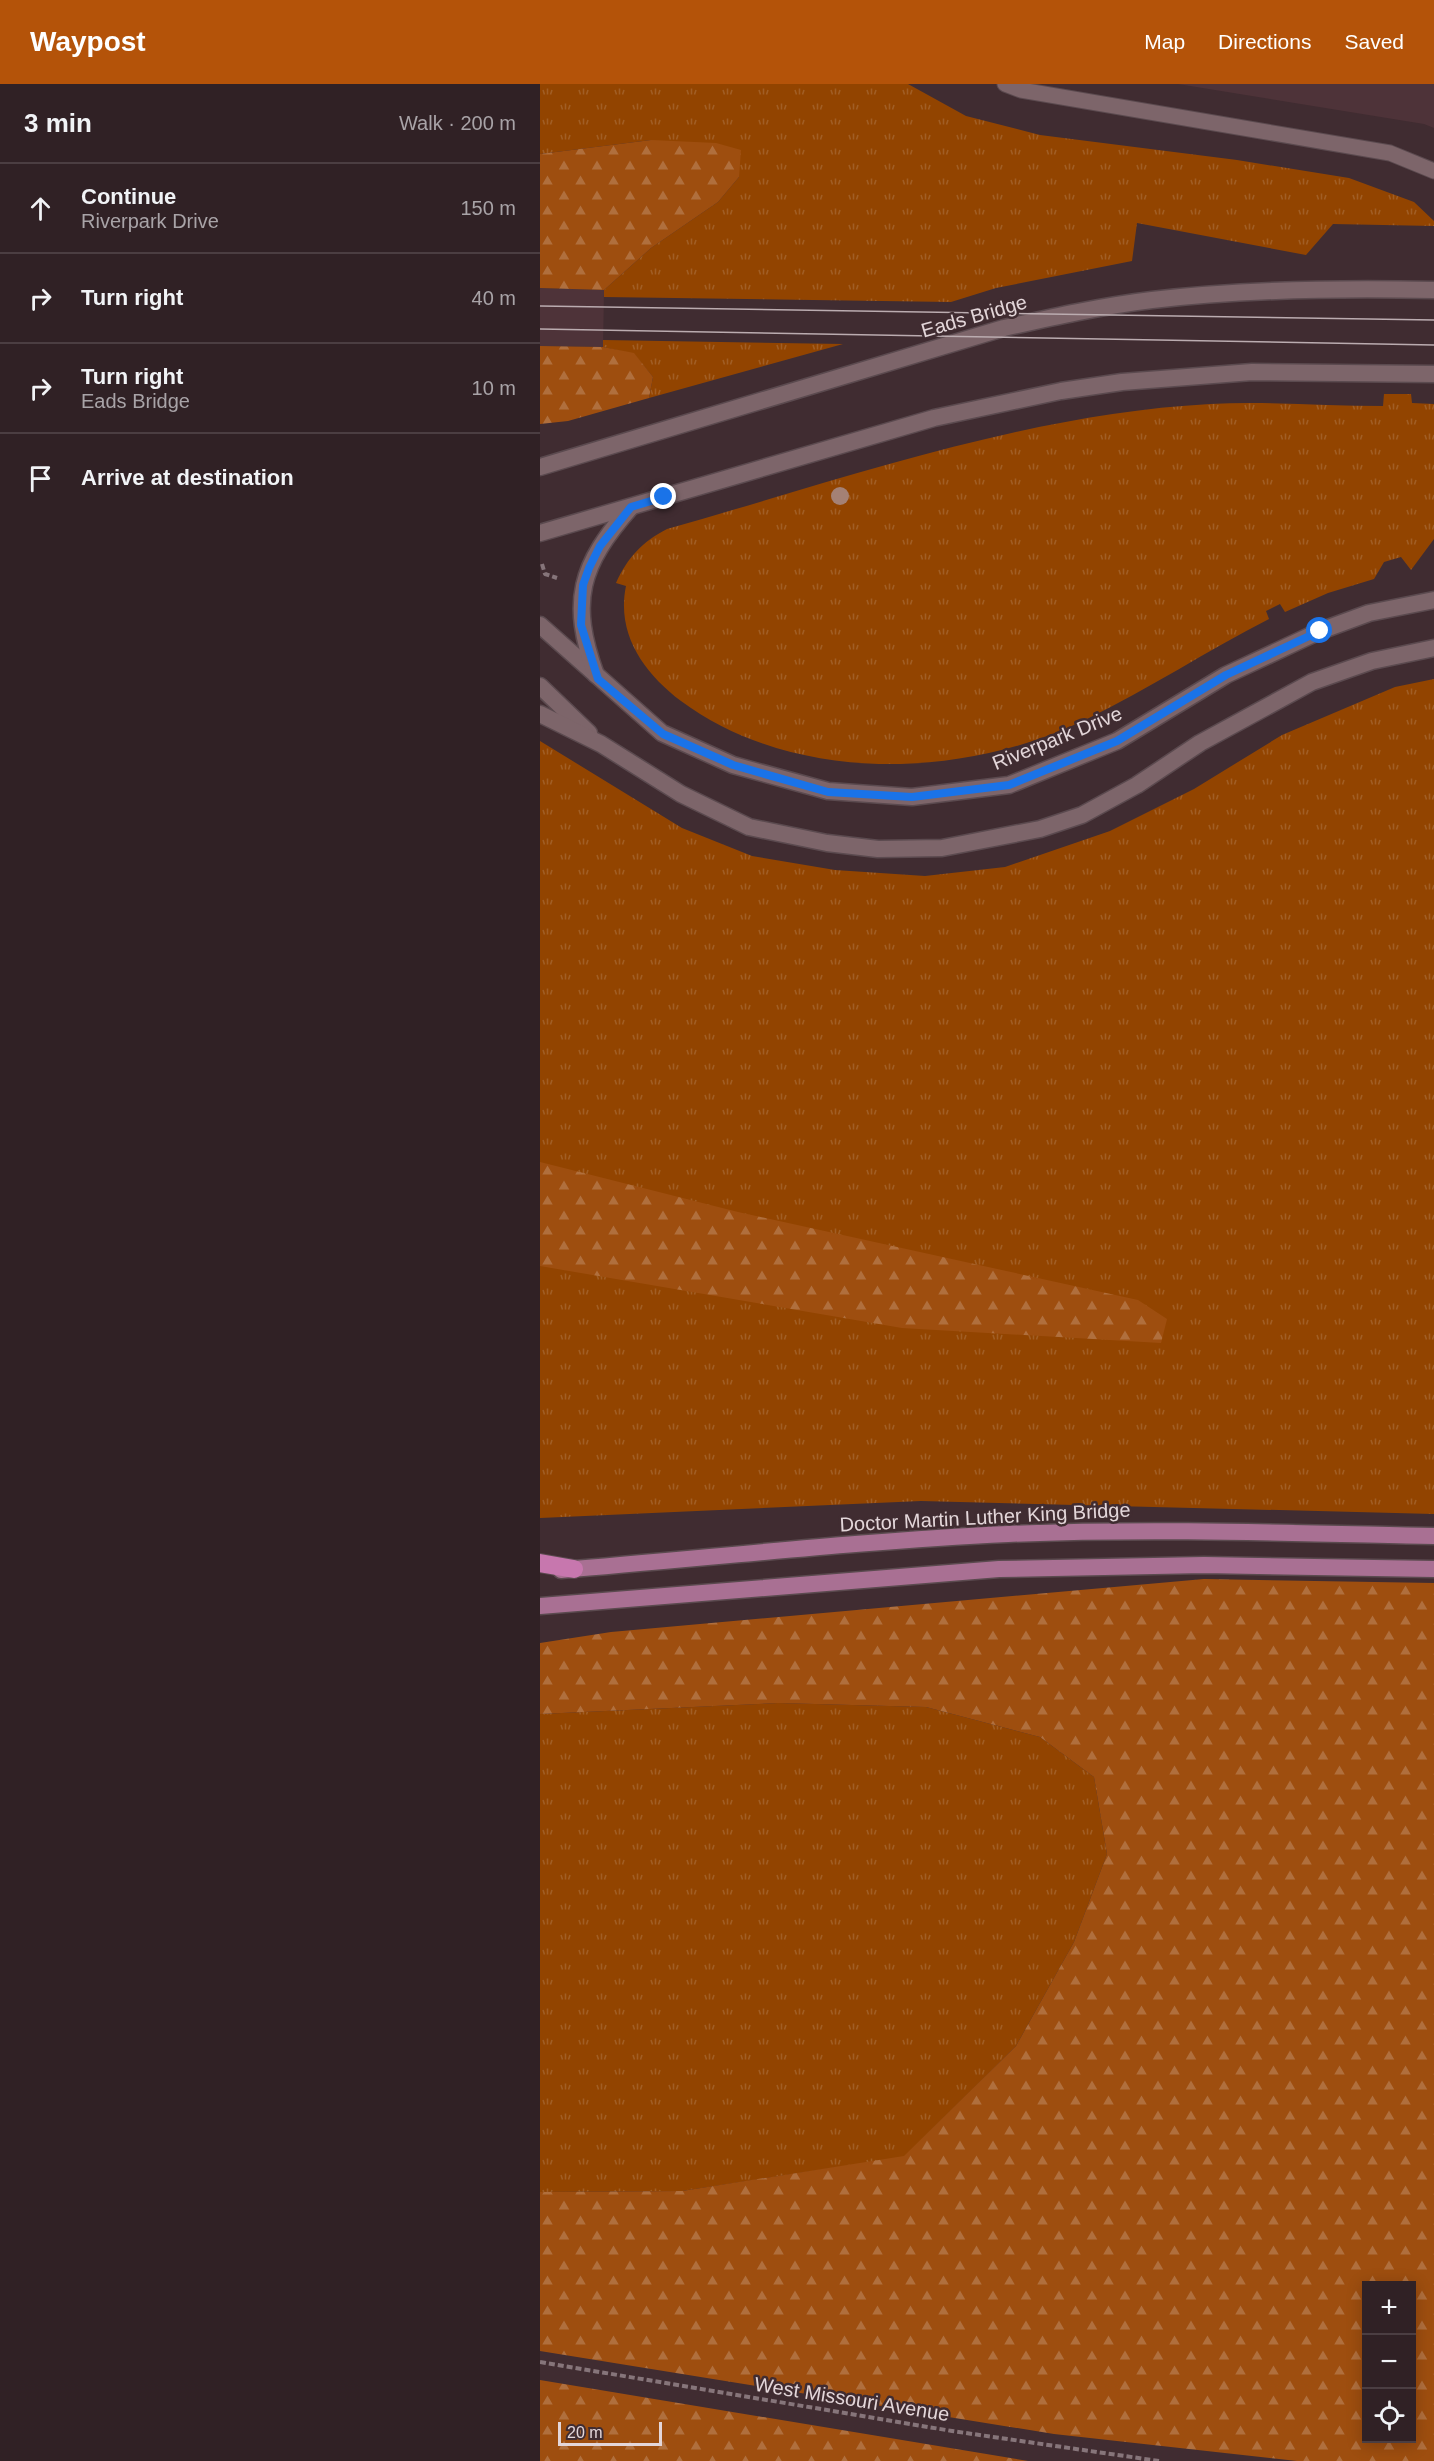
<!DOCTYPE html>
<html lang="en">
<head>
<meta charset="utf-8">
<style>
	:root { --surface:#302125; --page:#3c2e32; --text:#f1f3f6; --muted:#a8a3a7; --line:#4b3e42; --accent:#b45309 }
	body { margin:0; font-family:Arial,sans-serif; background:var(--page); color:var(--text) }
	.controls { position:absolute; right:18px; bottom:18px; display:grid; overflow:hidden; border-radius:0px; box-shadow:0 3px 15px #0003 }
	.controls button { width:54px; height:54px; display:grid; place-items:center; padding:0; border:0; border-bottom:2px solid var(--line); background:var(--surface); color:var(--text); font:30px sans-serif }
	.scale { position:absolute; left:18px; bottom:15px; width:104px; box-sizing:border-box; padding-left:6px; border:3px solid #e3d6d9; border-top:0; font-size:16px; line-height:21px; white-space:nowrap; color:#e3d6d9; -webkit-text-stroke:4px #402c31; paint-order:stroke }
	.stop { position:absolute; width:18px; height:18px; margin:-14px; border:4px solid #1a73e8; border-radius:50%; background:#fff }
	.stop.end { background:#1a73e8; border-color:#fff; box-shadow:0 2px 6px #0008 }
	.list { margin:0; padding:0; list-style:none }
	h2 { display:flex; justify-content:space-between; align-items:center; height:78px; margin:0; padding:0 24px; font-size:26px }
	h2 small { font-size:20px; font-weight:400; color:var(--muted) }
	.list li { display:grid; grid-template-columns:39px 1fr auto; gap:18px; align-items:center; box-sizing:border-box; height:90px; padding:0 24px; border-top:2px solid var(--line) }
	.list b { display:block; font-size:22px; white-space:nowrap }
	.list p { margin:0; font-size:20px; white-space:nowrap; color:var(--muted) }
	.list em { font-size:20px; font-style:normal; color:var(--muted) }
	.icon { flex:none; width:33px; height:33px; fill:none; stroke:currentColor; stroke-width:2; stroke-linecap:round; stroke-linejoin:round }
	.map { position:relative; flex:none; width:894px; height:2377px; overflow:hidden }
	header { display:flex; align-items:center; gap:36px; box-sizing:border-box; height:84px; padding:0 30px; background:var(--accent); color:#fff }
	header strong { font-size:28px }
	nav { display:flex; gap:33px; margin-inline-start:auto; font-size:21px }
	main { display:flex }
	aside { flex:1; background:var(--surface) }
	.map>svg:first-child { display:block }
</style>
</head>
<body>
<header>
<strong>Waypost</strong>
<nav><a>Map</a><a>Directions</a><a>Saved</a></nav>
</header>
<main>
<aside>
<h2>3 min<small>Walk · 200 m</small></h2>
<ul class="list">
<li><svg class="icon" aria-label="ahead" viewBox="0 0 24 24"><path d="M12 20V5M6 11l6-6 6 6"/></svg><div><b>Continue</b><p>Riverpark Drive</p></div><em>150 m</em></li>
<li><svg class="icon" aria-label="right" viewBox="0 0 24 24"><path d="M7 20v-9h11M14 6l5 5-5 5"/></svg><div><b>Turn right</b></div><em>40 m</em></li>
<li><svg class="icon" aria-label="right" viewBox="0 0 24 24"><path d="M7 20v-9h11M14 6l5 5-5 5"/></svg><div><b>Turn right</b><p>Eads Bridge</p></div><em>10 m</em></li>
<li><svg class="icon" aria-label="arrive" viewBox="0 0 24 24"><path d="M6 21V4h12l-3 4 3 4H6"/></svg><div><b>Arrive at destination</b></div></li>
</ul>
</aside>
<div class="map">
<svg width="894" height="2377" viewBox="0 0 894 2377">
	<defs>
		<pattern id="grass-tufts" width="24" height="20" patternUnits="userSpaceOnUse" patternTransform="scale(1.5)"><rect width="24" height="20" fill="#924400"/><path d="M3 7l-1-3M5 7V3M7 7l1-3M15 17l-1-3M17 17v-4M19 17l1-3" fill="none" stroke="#a15e25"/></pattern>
		<pattern id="forest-firs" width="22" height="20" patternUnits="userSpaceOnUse" patternTransform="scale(1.5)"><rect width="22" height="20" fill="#9e4e0f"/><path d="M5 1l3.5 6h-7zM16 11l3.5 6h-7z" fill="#b06f3d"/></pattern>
	</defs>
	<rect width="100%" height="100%" fill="#402c31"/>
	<g fill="#4e3339">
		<path d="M638,0H894V44L884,40Z"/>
		<path d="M0,204L64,206L63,263L0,262Z"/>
	</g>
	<g fill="url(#grass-tufts)">
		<path d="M0,0H368L426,32L500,51L697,76L809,94L874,118L894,137V142L793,140L766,171L597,139L592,177L456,204L411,218L64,213V206L111,164L178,118L199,93L111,56L0,70Z"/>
		<path d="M63,256L303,260L109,314L113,293L94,270L63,263Z"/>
		<path d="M844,310H871L872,319L894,320V455L871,486L861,473L844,478L834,495L788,509L745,528L740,520L726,527L729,535C668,566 609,605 547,635C424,695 255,701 141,617C104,589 76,550 86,502L76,499C88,473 102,458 127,445C304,395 485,330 670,320C728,317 786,322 843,322Z"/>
		<path d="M894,595V1430L381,1417L0,1434V657L142,744L212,772L295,786L385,792L465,783L570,747L654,705L742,651L855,603Z"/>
		<path d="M238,1619L386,1623L500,1653L554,1693L567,1770L534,1858L476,1962L364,2073L142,2107L0,2108V1630Z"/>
	</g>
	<g fill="url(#forest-firs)" fill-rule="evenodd">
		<path d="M111,56L176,59L201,66L199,93L178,118L111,164L64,206L0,204V70Z"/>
		<path d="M0,262L63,263L94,269L113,293L109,314L28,337L0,340Z"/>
		<path d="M0,1078L198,1128L598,1216L627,1235L621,1259L362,1244L0,1182Z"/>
		<path d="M664,1495L894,1499V2377H757L514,2350L0,2267V2108L142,2107L364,2072L476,1962L534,1858L567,1770L554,1693L500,1653L386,1623L238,1619L0,1630V1559L71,1548ZM826,2202H872V2354H826Z"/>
		<path d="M0,2296L488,2377H0Z"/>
	</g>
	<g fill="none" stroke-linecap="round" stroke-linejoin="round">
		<g stroke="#5b4a4f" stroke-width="17">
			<path id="service" d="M465,0L481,6L850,69L894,87"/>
		</g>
		<g stroke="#5b4a4f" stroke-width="19">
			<g id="tertiary">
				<path d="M0,541L122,649L193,681L288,707L372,713L469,701L577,657L686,591L780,547L829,529L894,516"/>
				<path d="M56,591C29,517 40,481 91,423"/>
				<path d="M0,602L49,649"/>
				<path d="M0,630L61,660L141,710L209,743L287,759L338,765L402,764L500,745L542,731L597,701L660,659L772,598L832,577L894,564"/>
			</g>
		</g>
		<g stroke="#5b4a4f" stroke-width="19">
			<g id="secondary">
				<path d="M0,383L464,244C513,233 562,222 612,216C706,205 800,204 894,206"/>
				<path d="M0,449L394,334L521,307L582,298L712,288L894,290"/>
			</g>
		</g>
		<g stroke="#5b4a4f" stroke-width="19">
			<g id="primary">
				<path d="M21,1486C170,1474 318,1457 468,1450C610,1444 752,1449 894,1452"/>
				<path d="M0,1522L459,1485L664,1481L894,1485"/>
			</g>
		</g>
		<g stroke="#5b4a4f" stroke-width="20">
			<path id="motorway" d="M0,1479L34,1485"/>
		</g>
		<g stroke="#86757a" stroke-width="4" stroke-dasharray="6 3" stroke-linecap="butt">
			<path d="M2,480L5,490L17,494"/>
			<path d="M0,2278L412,2347L619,2377"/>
		</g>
		<use href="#service" stroke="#7d656a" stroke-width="15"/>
		<use href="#tertiary" stroke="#7d656a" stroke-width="16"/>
		<use href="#secondary" stroke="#7d656a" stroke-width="16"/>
		<use href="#primary" stroke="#a97093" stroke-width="16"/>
		<use href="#motorway" stroke="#c777ae" stroke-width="18"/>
		<g stroke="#bbacb0" stroke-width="1.5">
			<path d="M0,222L894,236"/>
			<path d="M0,245L894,261"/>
		</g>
	</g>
	<circle fill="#a48175" cx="300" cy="412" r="9"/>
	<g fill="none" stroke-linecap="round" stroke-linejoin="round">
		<path stroke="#1a73e8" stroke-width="8" d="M124,413L91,423L60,462L49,484L43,501L41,541L58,595L123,650L193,681L288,708L372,713L469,701L577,657L686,591L780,547"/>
	</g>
	<g text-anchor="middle" stroke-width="5" stroke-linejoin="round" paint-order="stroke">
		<g font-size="20" fill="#e3d6d9" stroke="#402c31">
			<text transform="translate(434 232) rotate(-16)" y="7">Eads Bridge</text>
			<text transform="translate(517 654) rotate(-22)" y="7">Riverpark Drive</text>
			<text transform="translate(445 1433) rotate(-3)" y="7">Doctor Martin Luther King Bridge</text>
			<text transform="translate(312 2315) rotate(9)" y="7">West Missouri Avenue</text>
		</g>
	</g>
</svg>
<div class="controls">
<button>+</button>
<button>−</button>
<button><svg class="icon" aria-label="locate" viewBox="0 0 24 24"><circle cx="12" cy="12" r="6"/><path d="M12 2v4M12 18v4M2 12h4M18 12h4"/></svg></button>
</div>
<div class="scale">20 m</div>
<div class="stop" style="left:780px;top:547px"></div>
<div class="stop end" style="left:124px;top:413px"></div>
</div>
</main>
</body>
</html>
